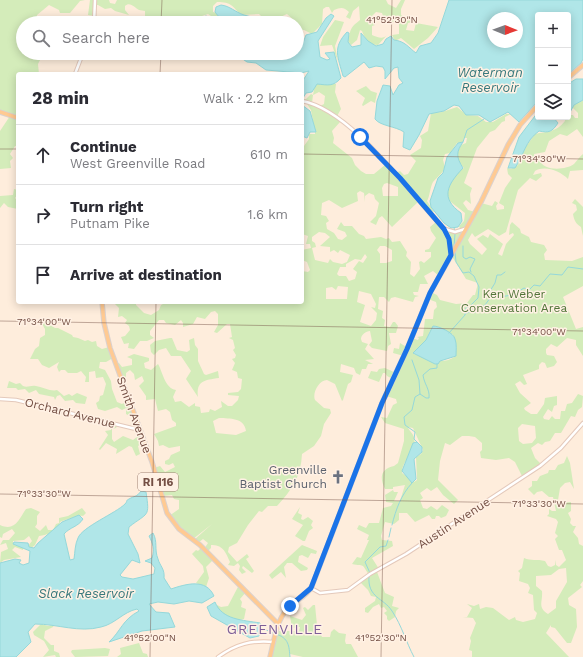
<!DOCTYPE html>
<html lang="en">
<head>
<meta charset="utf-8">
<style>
	:root { --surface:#fff; --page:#f2f2f3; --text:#2b2b33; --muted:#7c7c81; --line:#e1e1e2 }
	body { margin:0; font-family:"Work Sans",sans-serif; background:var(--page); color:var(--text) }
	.controls { position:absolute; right:12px; top:12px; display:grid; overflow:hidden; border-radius:4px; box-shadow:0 2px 10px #0003 }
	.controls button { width:36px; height:36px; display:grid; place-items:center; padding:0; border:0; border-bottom:1px solid var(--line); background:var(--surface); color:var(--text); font:20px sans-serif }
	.compass { position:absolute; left:487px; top:12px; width:36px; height:36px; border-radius:50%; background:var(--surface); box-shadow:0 2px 10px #0003; rotate:91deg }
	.stop { position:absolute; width:12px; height:12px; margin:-9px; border:3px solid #1a73e8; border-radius:50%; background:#fff }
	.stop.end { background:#1a73e8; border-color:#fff; box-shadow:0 1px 4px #0008 }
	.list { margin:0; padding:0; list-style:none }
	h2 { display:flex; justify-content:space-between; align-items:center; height:52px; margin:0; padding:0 16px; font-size:17px }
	h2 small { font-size:13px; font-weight:400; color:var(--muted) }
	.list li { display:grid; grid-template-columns:26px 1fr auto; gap:12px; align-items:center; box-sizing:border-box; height:60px; padding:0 16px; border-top:1px solid var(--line) }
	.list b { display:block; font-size:15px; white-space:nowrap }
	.list p { margin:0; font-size:13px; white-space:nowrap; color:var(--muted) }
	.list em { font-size:13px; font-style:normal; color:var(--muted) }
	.icon { flex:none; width:22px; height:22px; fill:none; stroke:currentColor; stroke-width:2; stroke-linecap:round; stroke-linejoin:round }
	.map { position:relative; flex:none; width:583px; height:657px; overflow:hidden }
	.search { position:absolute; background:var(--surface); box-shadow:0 2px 10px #0003; left:16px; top:16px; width:288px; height:44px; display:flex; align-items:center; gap:10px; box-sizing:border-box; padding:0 14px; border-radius:22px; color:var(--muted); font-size:15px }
	.panel { position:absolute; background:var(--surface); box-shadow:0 2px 10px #0003; left:16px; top:72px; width:288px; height:232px; border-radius:4px }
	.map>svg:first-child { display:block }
</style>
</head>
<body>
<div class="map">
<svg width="583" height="657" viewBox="0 0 583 657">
	<rect width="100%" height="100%" fill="#feeddc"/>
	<g fill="#d4ecba" fill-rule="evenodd">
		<path d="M0,0H85L80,1L70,13H60L59,10L49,5L37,15L36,23H23V53H36L40,60L38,64L39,74H18V146H15L10,154L13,158L10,161L11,168L0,169V131L10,116L0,112Z"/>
		<path d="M90,0H109L110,3L115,4L117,0H386L388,4L396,8L401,0H405L401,9V15L413,22L408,23L406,30L414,31L416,23L438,27L428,38L414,49L401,38L395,41L392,35L399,34V23L396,21L388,24L385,22L382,13L376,12L372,16V22L375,25L372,26V35C377,37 383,40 387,35L378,45C369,45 365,39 362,31L360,30L357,40L351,45L348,41C351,28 350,28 360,20L359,6L353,11L350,19L346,17L349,12C344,7 341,7 334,10L332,13L329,7H326L323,9L322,24L312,34L304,30L297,31V23L287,14L278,18L270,16L263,18L259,14L241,15C232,6 232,2 217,2L213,6V12L217,13L218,18H214L208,14L190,20L185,17L165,20L153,17L143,21L141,18L145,17V11L139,10C135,8 130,1 125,6V10L129,15L115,11L111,8L105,9L98,5H95V16L88,15Z"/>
		<path d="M335,20L344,22L335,46L338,62L332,45L320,46L323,37Z"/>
		<path d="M315,84H336L335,92L341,109L336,118L340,122L332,131L334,138L333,143L352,158L355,165L361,171L366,174H374L386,164L396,173L400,171L404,175L408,174L416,161L410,155L421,148L422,140L420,136L428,131L431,113L442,112L457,107L467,115L478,116L486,122H493L506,114H511L505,117V121L502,122L495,130L490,132L477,148L464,183L472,188L470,194L471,204L466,200L463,203L468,210L475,212L481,203L492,206L495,201L498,203L496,206L497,210L504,209V206L499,203L505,188L512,178L508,174L507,168L511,169L518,165L522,152L535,134C548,131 555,133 565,121L564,117H568V115H573L575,118H578V113L571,106L579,101H583V137L577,129L567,136L560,134L549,141L545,152L534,154L535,159H539C543,172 566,170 574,164C577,161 579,157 583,154V170L570,171L568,179C560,171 545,165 535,171L533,175L541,173L542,176L536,181L530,178L518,190L506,232L499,236L488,229L475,237L472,233L468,240L470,244L482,255L487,249L477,239L483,235L488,238L490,234L503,244L498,254L502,256L506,244L514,235L513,233L509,235L510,225L512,222L520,229L521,233L529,237L531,242L544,245L547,250L544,254L545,260L572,261L583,257V286L563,297L576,329L583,327V356L576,345V340L567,338L557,347L551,344L546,349V353L547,355L554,356L557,362L554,366L547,368L545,363L542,362L539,365V369L523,375L527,384L524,385L520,381L515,384L520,393L531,403L524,408L525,410L531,414H537L544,404L545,398L557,396V405L554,406L552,412L548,409L543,417L544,419L549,420L552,416L555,419H560L561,411H565L567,404L572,403L578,394L583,396L582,407L578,410L575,417L571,416L561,433H555L550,441L545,442L542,445L538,443L531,448L535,458L542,465L523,478L515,462L509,458L496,460L481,458L480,452L482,450V443L475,437L469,436H462L450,445L445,443L440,461L438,480L458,500L454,504L443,495L437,487L431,491L427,488L420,493L423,498L420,500L423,508L427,509L431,506L437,510L442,505L449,510L446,516L441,518L439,516H436L435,519H432L429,515L415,522L407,513H399V520L394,524L385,522L381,536L382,540L392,541L393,546L372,558L379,569L377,572L385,593L394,597L392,606L399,608L396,611L395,617L389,621L387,619V616L384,613L387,611L384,607L381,608L379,604L373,607L368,613L365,612V608L375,601L376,597L371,596L368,590L360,582L369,575C361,562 365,567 352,564L357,557L361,558L369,540H367L369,535L357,529L359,525L366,528L369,523H379L383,508L391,506L393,503L386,502L385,495L393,490L394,492H398L394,501H400L405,485L393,487V489H385C379,477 381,469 394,466L398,463L404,441V429L385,423L381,417L387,418L393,405L397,403L396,399L386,396L393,379L387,376L385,373H383L379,382L368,378L371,371L377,372L379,369L385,368L396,373L404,356L393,353L394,348L399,349L400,343L408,348L412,338L418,340L419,338L417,337L423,336L425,319H433L434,310L437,307L436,302L428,299L431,292L437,295L440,300L456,304L467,303L473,295H475L478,283L466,279L453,258L450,257L439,276L433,271L424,276L428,284H420L418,292H413L414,295L419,296L415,297L413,302L395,297L391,298L389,302L384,297H379L378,309L383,311L382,318L385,320L384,326L390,327L393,322H395L398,326L396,333H389L391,344L388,346L387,351L372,348L369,345L372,341L370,331C366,331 361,335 361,339L362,342L368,344L365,349L374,359L365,360L373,364H368L366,369H362L360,375L356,373L354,368L341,364L340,372L353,375L351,382L348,384L343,400L342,401L335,384L327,380C319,380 312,393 315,400L324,408L330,409L331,413L324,424L321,436L314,446L302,454C301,476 292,490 277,506H268L262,512L259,511L248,525L237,543L229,547L228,552L237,562L247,554L249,557L246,559L254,571L252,573L243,566L242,568L246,572L242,574L239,570L240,566L238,563L234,566L228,565L230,562C226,553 223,544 211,545V548L207,552L214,559L206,567L209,578L206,587L196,583L204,572L203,566L192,554L196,550L198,551L202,547L204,549L208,543L203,539L198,543L194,540L212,524L193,539L183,533L169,516L179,509V500L174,499L172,495L163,496L154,468L160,466L165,472L175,467L173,463L169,465L165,464V461L169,459L171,455L180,451V446L169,448L163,445L159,446L158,441L154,434L176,426V423L172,420L170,412L166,409L158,411L155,399L146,400V396L139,386L144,381L142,376L135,380L134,374L130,370L126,373V379L122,381L116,364L119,363L122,367L132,365V359L127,357L134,354L149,358V361L144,363L145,368L151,370L158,364C162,370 165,389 176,390L173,397L175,402L181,401L189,407L195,403V406L200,407L201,413L209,412L210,409L215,411L222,407L221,401L228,406H232L238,400L239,396L228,395V393L238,392L241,389L242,379L238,378L237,372L232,370L235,363L232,359L235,358L236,355L233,350L235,348L233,340L229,338L232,337L230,324H227L217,333L214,332L218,325V314L215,311L211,312L205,319L197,317L193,324L183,327V323L181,320L175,325L166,323L164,320H159L150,331V335L154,338L147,341H140L134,349L128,348L129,343L124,344L121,337L125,336L130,330L129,326L125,323L127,320L122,316L118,317L119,308L115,304L120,302H136V305L144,313L151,315L159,310L161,305L167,302H302V271L308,272L310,270L307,262L302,260V250L311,248L310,244H306L308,236L302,234V153L304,146L309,139V134H315V132L311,110L307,104L302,103V99H306L311,94L313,95L312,103L320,106L324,104L325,96L319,92L313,95ZM464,138H467L466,143L461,145L457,152V160L464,168C452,174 446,187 447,199L465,213L464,221L459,226L461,231C449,232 445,229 437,221L430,227L431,231L436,238L429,249L425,250V252H431V257L424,263L421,261L419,262L420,269L414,277L410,274L411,262L406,256L407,252L400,241L392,242L389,238L386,239L381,237L366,239L364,236L359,234L352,226H344L341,222L337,229L345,232L347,236L342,240L338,239L334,233L327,229L326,223L329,221L326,216L321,215L322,203L329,200L342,208L358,201L357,193L360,191L364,193L365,202V196L369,193L374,195L375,199L379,203L376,216L370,222L376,225L379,218L382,216L392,227L419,201L427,210L434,212L427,201C430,196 430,187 433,182C440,174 447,172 443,160L445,154L450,153L457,143L463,142ZM387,183L398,187V196H383L382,188L384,184ZM319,232L325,233L330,237L320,246L330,247V252L334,250L338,253L340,250L350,255L347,262L342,264L333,262L330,259L328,263L315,260L312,248L316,247L315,243L312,241V237ZM380,246H385L392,250V261L386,263H380V254L377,250ZM365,254L367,257L363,263L359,261L353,269L357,272L355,279L349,281L346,276H339L337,274L340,267H346V264L355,259L361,260ZM338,286L348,287L347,299H326V288L332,287L336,290ZM359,291L371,294L376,304L375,308L371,307L377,313L376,320L371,326L360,322L365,305L357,302ZM445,330L453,335L456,356C442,366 429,359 414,354L415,351L426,340L430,331ZM219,418C230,419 244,417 246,431L236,435L216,433L213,421ZM522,424L535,426L536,438L532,443L523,444L519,441L518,428ZM408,427L413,428L423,450L421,454L416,457L417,480L414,482L402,473C401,460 420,449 413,435C411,431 409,431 408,427Z"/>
		<path d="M366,86L371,91L377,93L375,103L371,101L363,106L362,105L365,98L356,91Z"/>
		<path d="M14,189L18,190V194L15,198L18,201V209L8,207L4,203L0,208V196L13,195Z"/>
		<path d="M575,199L583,207V236L581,227C576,224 574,220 573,214L577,210L576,205L572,203Z"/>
		<path d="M47,318L50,325L55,328H58L72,335L73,337L78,338L85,341L88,340L92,342L96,341L97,346L102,349L109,347L113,358L106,362H100L99,368L105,370L111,381L112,389L117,402L122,404L129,400L134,415L130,416L126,414V408L122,410L117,407L105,411L98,409L96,403L99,401L100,396L103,395L106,384L103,377L96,378L95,371L89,372V382H85L86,377L81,371L77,373H68L65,370H61L59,372L57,367L59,362L49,368L42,365L38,359H30L35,349L39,346L40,338L45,335V329L41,322Z"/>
		<path d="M170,338H172L177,350L187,352L190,350L189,340L194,338L195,345L198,349V361L204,374L206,375L218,371L219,378C204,380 196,381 198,397L186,379L191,371L181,356H171L166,348L159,350L154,355L151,352L150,345L155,341Z"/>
		<path d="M9,381L16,384L20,383L23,386C28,388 30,385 36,386C42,387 52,392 57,390L64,396L69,394L72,396L77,393L87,397L85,404L76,403L73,400L65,401L60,395L57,396L55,400L54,397L39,394L36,390L29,393L25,389L18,390L16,388H7Z"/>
		<path d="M113,423L118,424L116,428L112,429V439L114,442L123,436L133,440L137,437V430H140L144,442L138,446L140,454L136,456L132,447L129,446L116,454L117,449L106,443L100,450L99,449L108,435L105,431L111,430Z"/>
		<path d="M567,456L570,463L574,489L570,482L565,483L560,488L558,500L561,503L571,502V511L568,513L571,519L570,523L573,526H576L573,532L578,538L579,544L583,546V581L580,585L582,587L568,598L569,605L576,609L577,627L571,643H567L555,628L551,627V625L546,633L569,657H472V651L469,650L471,641L470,638L476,623L473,618L463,617H467L472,608L467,604L474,606L479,604L480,609L486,607L493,608L509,620L515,617L516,620L523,622L535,619L537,613L534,610L533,595L528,593L530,588L528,584L519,581L520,573L518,571L522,568L524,558C531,561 537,559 545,561L548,566L551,567L555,565L556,560V565L559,567L566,560L562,550H559L555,539L558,536L555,533L558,522L556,519L547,516L549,514V509L552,511H556L553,497H549L542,491L537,492L534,495L528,489L532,486V481H537L540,476L548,473L549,470H555L558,465L564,463ZM566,568L567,582L556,601V608L548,614C537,607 543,602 542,591L536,586V576L551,575L559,569Z"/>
		<path d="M300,507L298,513L302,515L301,519L303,520L308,517L313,521L311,525L313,528L309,531L305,541H303L295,536L303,525L292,519Z"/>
		<path d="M31,508L40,512L37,516V524L35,527L40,531L46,525L48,530H53L56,524L59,523V518L68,516L82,508L86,513L83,516C79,515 65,520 60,522C58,532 47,535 39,536L35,545L31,548L28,546L32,541L29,536L24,540L13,541V544L23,548V550L15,547L12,550L21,557L4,560L0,563L1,552L8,549L6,543L0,545L3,540H9L15,533L12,529L3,534L2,538L0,537V525C15,532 19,519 26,509Z"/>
		<path d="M302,545L317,551L316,554L311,553L308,558L302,555L299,556L298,562L308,568L307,570L301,571L292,563H287L284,567L286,578L281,572L272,579L269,575Z"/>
		<path d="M239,585L246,592L240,599L242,602L241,607L246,609L244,619C233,623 225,615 217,609V605L221,607L228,606Z"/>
		<path d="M313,605H315L317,625L321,627L317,628V633H320L322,637H330L331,632L334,629L339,633L346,634L345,641L346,644H351L358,657H303L290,654V657H270L277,631H299L300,627L292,628L290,616L302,620L306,615L303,608L305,607L308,610Z"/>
		<path d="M41,624L48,626L54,625L53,627L45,631L44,638L51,645H54V651L59,653L60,657H56L55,655L43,657L49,650L44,641L34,635L33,632Z"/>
		<path d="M139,643L143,653L147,654L148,657H117L121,654L120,648Z"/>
		<path d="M105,648L110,649L108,656L75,657L71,652L72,650Z"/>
	</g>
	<g fill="#b0e6e8" stroke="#95d8da" fill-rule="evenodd">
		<path d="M449,0H583V59L581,63L568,75V15H538V101L519,122L508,112L490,122L479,115H466L459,106L454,105L444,111L429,114L419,135L410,150L403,147L404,132C395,126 380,126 375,119L377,101L383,85L390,86L393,95L399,85L403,83L399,78L398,67L394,68L385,79V71L383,67L376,66L369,68L364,62L345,77L343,76C338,57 332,48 347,32L349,33L348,42L352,47L361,45V33L368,41L376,46L383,44L386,39L391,36L394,40C405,41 409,48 416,53L420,46L431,43L438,33ZM493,18H517V42H493Z"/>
		<path d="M221,5C230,6 235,12 244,15C258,20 279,15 293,20L294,23H143L151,20L169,22L177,19L194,21L206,16L217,21L219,17L215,12L216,7Z"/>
		<path d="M331,14L334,16L318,41L320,57L327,60L330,59L325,53L334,52L341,78C333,87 328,85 317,84L312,92L306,93L303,98L302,82L309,71L301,73L266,70L256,63L247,62L234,53H297V43H303L306,35L317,32L326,18Z"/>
		<path d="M576,79H583V100L574,105L569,114L568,84Z"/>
		<path d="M302,105L310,111L316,132H310L307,138L302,136Z"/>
		<path d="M538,112V117H553L558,123C552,132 549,133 539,131C525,141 524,155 515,168H508L519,137Z"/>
		<path d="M463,142C456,152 456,157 463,168C447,185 440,198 461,213L462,221L458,227L451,228L444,223L431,207L430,201L438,178L443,173L447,157L458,143Z"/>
		<path d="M433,326C439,326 454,333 455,339C457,344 456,351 456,356L440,361L438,364H435L413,353L426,340Z"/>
		<path d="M417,442L422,447V452L414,459L416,479L412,483L402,471L413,443Z"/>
		<path d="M141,491L146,492C150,518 148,512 129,527L128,534L138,554L140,563L132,560L120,575L122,577L133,579L154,574L155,568L151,563L145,561L152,558C155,549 153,544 149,536L153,533C158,542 154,549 158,559C160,566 165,569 164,578L171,589C186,584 206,578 214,596L202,603L189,601L174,604L158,602L149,604L156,612L169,613L175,627L142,631L109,642C121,631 122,620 139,611L137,609C123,612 115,624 101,627C79,633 58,624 35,624L28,632L31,642L16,657H0V563L15,559L21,560L19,563L23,565L29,563L30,551L13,544L14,542L28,543L29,547L34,548L38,543L62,522L79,515L83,519C78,527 70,527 64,534L70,560L74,559C75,552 75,544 78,538C82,527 116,513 125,504C128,501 125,501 129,499C134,496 137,497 141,491Z"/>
		<path d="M215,602C222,620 243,620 260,623L264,629L259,636L250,638L211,616L207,607Z"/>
	</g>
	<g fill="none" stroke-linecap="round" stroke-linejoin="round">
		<g stroke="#95d8da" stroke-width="1">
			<path d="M463,142L467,130L484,119"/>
			<path d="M454,228L455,231"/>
			<path d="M463,246V257L466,259L470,257L475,259L470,269L471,272"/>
			<path d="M454,247L455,234"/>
			<path d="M493,294V292L490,291L495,283L497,275H501L505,272"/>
			<path d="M465,314L473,310L474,313L485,305L493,294L500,297L512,295L514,291H519L524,288L529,290L534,285L540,286L550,274L562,275L568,267L583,269"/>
			<path d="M449,333L465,315L466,308L470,306L478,298L479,287L474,276L469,272L463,273L456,262L455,252"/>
			<path d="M412,360L419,380L420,394"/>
			<path d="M417,442L414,439L415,432L405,425L404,417L412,410L415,397L420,394L426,398H429C430,389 424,384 423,375L430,369L437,368V364"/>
			<path d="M392,525C396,509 401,495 412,483"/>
			<path d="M389,537L391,528"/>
			<path d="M370,573L365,562L380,547L386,546L388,540"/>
			<path d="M369,576C367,598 384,598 392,611C402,626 406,642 414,657"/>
			<path d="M264,629L273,633"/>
			<path d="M276,634C289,638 289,646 290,657"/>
		</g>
		<g stroke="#e4c9bb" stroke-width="4.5">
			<g id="tertiary">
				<path d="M94,23L95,0"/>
				<path d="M75,74L83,53"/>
				<path d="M302,101C352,110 409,193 444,229L449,239L451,255"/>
				<path d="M445,229L455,232L465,229"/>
				<path d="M0,399L16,400L140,430"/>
				<path d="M311,588L320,593L348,590L370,574L406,554L540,466L561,448L583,423"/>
			</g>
		</g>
		<g stroke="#e9c9b7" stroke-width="4.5">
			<path id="secondary" d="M218,657C236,644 251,640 274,642"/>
		</g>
		<g stroke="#dbd1ce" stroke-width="5.5">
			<g id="primary">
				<path d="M568,78L583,65"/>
				<path d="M0,112L18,118"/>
				<path d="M102,302L104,323L110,348L152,462L167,513L179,529L200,545L278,624"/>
				<path d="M270,657C274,641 276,622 287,609C294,601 307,597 312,586L382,403L407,349L430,293L481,202L508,145L520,125L538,105"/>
			</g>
		</g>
		<use href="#tertiary" stroke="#fff" stroke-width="2.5"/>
		<use href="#secondary" stroke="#fff" stroke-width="2.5"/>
		<use href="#primary" stroke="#ffca92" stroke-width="3.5"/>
	</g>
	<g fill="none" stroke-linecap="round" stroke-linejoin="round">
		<path stroke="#1a73e8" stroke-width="5" d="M290,606L311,588L382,403L407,349L430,293L451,255L449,239L444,229L400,178L360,137"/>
	</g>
	<path fill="none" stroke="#744f44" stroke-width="1" stroke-opacity="0.45" d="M161,23L162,0M160,74L161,53M0,149H18M302,154L583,159M0,321L583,331M0,494L583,504M150,657L156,302M381,657L392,0"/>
	<defs>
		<g id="church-bare" transform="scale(1.08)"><path d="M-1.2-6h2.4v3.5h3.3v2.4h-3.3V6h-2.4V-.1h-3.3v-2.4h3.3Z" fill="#6b7280" stroke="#fff1e4" stroke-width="2.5" paint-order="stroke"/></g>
	</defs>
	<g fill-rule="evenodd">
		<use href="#church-bare" x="338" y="477"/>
	</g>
	<g text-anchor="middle" stroke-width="3" stroke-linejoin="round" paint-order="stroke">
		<rect fill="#fff1e4" stroke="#9e8074" stroke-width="1" x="138" y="473" width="40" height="18" rx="3"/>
		<g font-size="11" font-weight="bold" fill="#744f44">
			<text x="158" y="486">RI 116</text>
		</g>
		<g font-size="12" fill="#527539" stroke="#fff1e4">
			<text x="514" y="298">Ken Weber<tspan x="514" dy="14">Conservation Area</tspan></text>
		</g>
		<g font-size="12" fill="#744f44" stroke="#fff1e4">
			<text transform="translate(70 413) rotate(14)" y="4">Orchard Avenue</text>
			<text transform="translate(134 415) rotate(70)" y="4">Smith Avenue</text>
			<text transform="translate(454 523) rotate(-33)" y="4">Austin Avenue</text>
		</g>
		<g font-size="12" fill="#5b616d" stroke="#fff1e4" text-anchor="end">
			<text x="327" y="474">Greenville<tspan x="327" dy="14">Baptist Church</tspan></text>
		</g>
		<g font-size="13" font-style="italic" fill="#37787c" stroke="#fff1e4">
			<text x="490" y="77">Waterman<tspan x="490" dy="15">Reservoir</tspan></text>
			<text x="86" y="598">Slack Reservoir</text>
		</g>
		<g font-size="14" letter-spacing="1" fill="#7e5e98" stroke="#fff1e4">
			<text x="275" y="634">GREENVILLE</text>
		</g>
	</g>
	<g font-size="10" text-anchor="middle" fill="#744f44" stroke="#fff1e4" stroke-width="3" stroke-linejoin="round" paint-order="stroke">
		<text x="392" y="23">41°52'30"N</text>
		<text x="539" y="162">71°34'30"W</text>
		<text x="44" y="325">71°34'00"W</text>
		<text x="539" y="335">71°34'00"W</text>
		<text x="44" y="497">71°33'30"W</text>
		<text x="539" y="507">71°33'30"W</text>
		<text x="150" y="641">41°52'00"N</text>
		<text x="381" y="641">41°52'30"N</text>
	</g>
</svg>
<div class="controls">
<button>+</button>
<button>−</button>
<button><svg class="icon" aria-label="layers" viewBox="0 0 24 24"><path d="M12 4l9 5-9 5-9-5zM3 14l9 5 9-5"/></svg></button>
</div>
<svg class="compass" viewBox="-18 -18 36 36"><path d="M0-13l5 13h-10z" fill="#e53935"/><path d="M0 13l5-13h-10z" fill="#7c7c81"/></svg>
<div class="stop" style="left:360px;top:137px"></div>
<div class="stop end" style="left:290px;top:606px"></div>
<div class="search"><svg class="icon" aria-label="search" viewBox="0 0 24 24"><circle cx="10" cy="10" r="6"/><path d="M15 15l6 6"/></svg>Search here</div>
<section class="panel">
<h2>28 min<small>Walk · 2.2 km</small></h2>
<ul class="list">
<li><svg class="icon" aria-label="ahead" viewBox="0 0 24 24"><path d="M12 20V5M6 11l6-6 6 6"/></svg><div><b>Continue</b><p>West Greenville Road</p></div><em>610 m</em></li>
<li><svg class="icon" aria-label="right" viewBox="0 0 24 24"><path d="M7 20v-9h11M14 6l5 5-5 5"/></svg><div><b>Turn right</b><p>Putnam Pike</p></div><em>1.6 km</em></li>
<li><svg class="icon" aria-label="arrive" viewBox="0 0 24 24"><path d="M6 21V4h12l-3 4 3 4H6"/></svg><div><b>Arrive at destination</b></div></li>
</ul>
</section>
</div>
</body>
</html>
